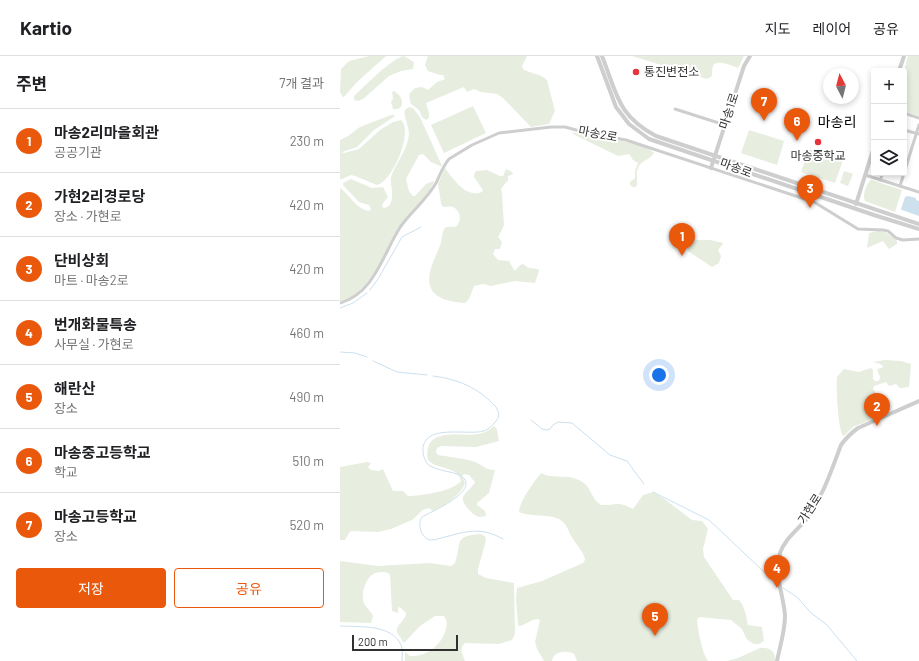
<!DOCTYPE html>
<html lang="ko">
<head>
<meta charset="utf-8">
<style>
	:root { --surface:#fff; --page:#f6f6f6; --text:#202124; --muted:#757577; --line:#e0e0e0; --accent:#ea580c }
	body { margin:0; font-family:Barlow,"Noto Sans KR",sans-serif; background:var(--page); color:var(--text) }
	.controls { position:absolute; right:12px; top:12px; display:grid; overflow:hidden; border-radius:4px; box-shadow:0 2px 6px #0003 }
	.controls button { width:36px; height:36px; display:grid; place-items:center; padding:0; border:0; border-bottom:1px solid var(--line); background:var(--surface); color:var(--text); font:20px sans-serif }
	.compass { position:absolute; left:483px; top:12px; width:36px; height:36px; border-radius:50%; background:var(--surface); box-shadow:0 2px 6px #0003; rotate:353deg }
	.scale { position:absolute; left:12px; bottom:10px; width:106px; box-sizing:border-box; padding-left:4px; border:2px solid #313131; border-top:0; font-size:11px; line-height:14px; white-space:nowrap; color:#313131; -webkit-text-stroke:3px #fff; paint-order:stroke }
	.you { position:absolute; left:319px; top:319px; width:14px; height:14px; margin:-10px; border:3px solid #fff; border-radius:50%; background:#1a73e8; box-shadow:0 0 0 6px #1a73e833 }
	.badge { display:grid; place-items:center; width:26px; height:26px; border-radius:50%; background:var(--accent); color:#fff; font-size:13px; font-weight:700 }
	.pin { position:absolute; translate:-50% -33px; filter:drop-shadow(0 1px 2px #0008) }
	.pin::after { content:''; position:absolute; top:21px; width:14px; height:12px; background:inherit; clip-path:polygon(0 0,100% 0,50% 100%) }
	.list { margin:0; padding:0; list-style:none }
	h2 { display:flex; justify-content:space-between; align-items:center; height:52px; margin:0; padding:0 16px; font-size:17px }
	h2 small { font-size:13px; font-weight:400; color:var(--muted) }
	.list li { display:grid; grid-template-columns:26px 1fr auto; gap:12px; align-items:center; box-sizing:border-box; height:64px; padding:0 16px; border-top:1px solid var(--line) }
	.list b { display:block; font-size:15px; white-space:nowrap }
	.list p { margin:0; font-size:13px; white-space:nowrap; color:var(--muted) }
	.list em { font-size:13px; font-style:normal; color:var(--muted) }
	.actions { display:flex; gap:8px; padding:12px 16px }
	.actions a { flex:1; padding:9px 0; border:1px solid var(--accent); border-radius:4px; text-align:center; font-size:14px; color:var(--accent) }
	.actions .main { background:var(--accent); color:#fff }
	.icon { flex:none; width:22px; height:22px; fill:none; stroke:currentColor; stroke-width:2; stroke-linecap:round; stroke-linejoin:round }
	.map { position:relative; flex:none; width:579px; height:605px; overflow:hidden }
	header { display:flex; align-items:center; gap:24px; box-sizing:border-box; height:56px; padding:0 20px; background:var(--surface); border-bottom:1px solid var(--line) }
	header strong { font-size:19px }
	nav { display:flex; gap:22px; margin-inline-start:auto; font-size:14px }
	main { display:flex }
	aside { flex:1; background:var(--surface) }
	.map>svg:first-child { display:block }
</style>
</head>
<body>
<header>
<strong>Kartio</strong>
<nav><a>지도</a><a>레이어</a><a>공유</a></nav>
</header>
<main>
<aside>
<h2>주변<small>7개 결과</small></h2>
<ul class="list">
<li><span class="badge">1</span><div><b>마송2리마을회관</b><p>공공기관</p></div><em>230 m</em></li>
<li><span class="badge">2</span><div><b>가현2리경로당</b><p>장소 · 가현로</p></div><em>420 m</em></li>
<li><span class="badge">3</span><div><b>단비상회</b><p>마트 · 마송2로</p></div><em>420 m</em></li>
<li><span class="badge">4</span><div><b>번개화물특송</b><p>사무실 · 가현로</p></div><em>460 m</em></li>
<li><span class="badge">5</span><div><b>해란산</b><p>장소</p></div><em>490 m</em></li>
<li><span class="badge">6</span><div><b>마송중고등학교</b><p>학교</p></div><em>510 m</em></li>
<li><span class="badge">7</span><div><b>마송고등학교</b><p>장소</p></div><em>520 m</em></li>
</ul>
<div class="actions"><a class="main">저장</a><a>공유</a></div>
</aside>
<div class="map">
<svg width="579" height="605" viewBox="0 0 579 605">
	<rect width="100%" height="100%" fill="#fff"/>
	<g fill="#e7eee0">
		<path d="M29,0H46L17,26L4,41H3L0,36L1,13L9,5Z"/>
		<path d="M64,0L74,6L73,13L61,15L49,20L23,43L18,45L14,44V40C24,31 53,1 64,0Z"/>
		<path d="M88,0H187L182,10L183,13C190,18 200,17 207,24L215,55L209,68L191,71L163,42L157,38L141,36L134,33L127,36L124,31L86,47L89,57V62L86,64L82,61L79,54L71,48L69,40L70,37L75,32L82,31L88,34L97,26L105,23L103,19H100L88,15L85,9Z"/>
		<path d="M292,0H404L398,12C392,10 377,2 373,10C372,13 372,17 372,20L367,23Z"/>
		<path d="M568,0H579V60L564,55V15Z"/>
		<path d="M54,35C64,40 66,55 53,53L51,46L53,43L52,36Z"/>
		<path d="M133,50L146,77L104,97L91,69Z"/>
		<path d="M69,51L73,52L80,61L102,110H100L91,106L83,98L79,99L66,123L69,135L73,140H75L86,128L93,125L94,126C86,142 72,153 62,167C44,192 33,237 0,245V132C11,140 15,152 29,155L31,153L29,149L19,146L3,129V127L11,123L32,132L43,131L48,141L43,147L42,151L45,152C52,149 52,144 52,137C52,132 50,126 51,121C56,106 68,94 69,78C69,70 63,60 65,54Z"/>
		<path d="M51,59H54L55,60L34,74L17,91L2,96L4,97L19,93L40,74L53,66L61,64C74,76 52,126 37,129L15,120L11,119L0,124V84L8,80L20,71Z"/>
		<path d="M409,74L444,85L437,109L401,97Z"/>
		<path d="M231,76C249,81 304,85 314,97C310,104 301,104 298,112C295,118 299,126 296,131H293L290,129V126L295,122V115L298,107L293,104L289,98L278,100L235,79Z"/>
		<path d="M469,93L503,104L495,127L461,116Z"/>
		<path d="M105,112C114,124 126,142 142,136L143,134L134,121V119L136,115L147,114L160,120H163L166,113L172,116L173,118L168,120V124L161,133L162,137L164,169L162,174L158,181L162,186L160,193H155L153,198L158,204L169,205L174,214H176L180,209L183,208L189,212L198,213L199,215L195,227L175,225L151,230L143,228L134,230L129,243L125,247C100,245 82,238 92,209C94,203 97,197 99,192C102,186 102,177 104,173C106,170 112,171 116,171C122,165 121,155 113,151C110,150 106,151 103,151L101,147L98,128Z"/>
		<path d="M504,115L513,118L508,130L500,127Z"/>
		<path d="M531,124L562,134L555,156L525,145C522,139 526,128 531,124Z"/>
		<path d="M538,175C546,175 551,180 557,185V188L549,193L543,185L527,192L529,177Z"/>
		<path d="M356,184H371L383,187V188L378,194L381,200L379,207L372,211L348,195L347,193Z"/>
		<path d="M545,304L561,305L571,308L569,331L560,332L556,328L549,330L546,326L534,330L533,333L536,337L537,344L545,347L547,357L513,371L505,379L503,380C498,373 496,331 497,321L504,313L519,316L531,312L533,314V323L535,325H539L540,321L537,313L542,312L543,310L540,308L533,306Z"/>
		<path d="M154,370L157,373L159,385L136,391L101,390L97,392L96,396L98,399C109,401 121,402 132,405C141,407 146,415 155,414L149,437L137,447V449L145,455L146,460C144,460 142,461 140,461C134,461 121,447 123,441C126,435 133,431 135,426L129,419L124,418L122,420L125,427C121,440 105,449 93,455L89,452L83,454L72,464L51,473L38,476L11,475L9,477L5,484H0V411L27,406L31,407L28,411L31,414L39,415L43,413L53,435H63L68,440C80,440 114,435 121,425C118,410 97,414 88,404C87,400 87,396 88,392C93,372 123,381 138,378C145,377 149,374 154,370Z"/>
		<path d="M201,417C215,424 226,417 241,425C251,430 251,443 261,449C277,450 276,444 293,453L303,439L313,436L323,442L352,464L362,465L368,473L363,493L364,501L393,544H399C405,551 406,560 408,569L422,571L424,585L419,588H414L409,585L406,582L402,573L391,564L359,561L357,564C358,574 362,597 368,605H237L234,598C227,594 213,595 212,605H204L197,593L195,586L200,564C193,561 187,569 179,570L178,568L176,544L177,532L202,525L243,507L245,504C244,496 237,490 233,483C229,478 228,471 224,467C215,456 191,462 179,456C180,444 194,426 201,417Z"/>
		<path d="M140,478L145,480L146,484L138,513V518L146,522L174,527L175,578L172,584L159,588L125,587C118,593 123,598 125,605H65V596L70,600C86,601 100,590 105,576C107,570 108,565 104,560H95L80,570L64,587C62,584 60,581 58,578C53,570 66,565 66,557L60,551L58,552V557L52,555L50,519C48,516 46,516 42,516C28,515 22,532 23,544C24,551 31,554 33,560L31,567L0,566V505L38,510L90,507L111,510L115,507C122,487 113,480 140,478Z"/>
		<path d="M420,592C429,591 436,595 435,605H387L398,602Z"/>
	</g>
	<path fill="#cce0ee" d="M568,140L576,142V144L579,145V160L562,154L561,153L565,141Z"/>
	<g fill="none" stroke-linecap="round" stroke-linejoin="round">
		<g stroke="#cce0ee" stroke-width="1">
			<path d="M30,234L38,223L62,181L81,171"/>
			<path d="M0,252L13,247L27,237"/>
			<path d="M0,296L15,297L27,301"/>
			<path d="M33,305L57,316L87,319"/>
			<path d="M93,320C118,323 139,332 156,351C159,356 160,361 156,365C153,369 149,373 144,375C127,380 80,366 83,397C84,402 86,408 90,410C99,415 110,415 120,419C144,434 90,456 82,461C77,468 81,483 91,484C97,484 103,481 109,480C130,474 144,472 163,483"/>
			<path d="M191,364L202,373L206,374L210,373L213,369L218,366L232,367L270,399L287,405L304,428"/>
			<path d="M313,436L369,464L438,529"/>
			<path d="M443,532L457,541L471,557L486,568L517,605"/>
			<path d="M0,570C19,571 52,568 61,589C63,594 62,600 62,605"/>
		</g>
		<g stroke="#cecece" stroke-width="3">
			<path d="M335,53L385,69"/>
			<path d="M564,57L579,62"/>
			<path d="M564,74L579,78"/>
			<path d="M525,119L579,136"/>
			<path d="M540,124L543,117"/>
			<path d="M560,130L579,69"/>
			<path d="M0,247C35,237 43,197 61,170C72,155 87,143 96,127C100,119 103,110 109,103L132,89L159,77L211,71H225L247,77L286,84L474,146L518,173L543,174L548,175L556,182L563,184L579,183"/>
		</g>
		<g stroke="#cecece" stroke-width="4">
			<path d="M257,0L276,51L289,68L309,83L534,159L579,173"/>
			<path d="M262,0C277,38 277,59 316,80L579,168"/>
			<path d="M559,15L564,0"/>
			<path d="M371,112L404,10L410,0"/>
			<path d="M516,148L534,91"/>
			<path d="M437,605C440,590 445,575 445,560C444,540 433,517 440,497C445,482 459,473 468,461C483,440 492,413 501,389C506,382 511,377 518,372L579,345"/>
		</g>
	</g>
	<g fill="#e9333c" stroke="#fff" stroke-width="1.5">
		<circle cx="296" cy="16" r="4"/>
		<circle cx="478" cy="86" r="4"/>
	</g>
	<g text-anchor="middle" stroke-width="4" stroke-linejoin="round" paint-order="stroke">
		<g font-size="12" fill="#313131" stroke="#fff" text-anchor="start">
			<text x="304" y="20">통진변전소</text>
			<text x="478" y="104" text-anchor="middle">마송중학교</text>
		</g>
		<g font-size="12" fill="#313131" stroke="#fff">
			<text transform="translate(389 55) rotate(-72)" y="4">마송1로</text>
			<text transform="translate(258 78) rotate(11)" y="4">마송2로</text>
			<text transform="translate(396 112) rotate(20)" y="4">마송로</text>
			<text transform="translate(470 453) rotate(-57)" y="4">가현로</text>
		</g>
		<g font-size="14" fill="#000" stroke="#fff">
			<text x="497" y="71">마송리</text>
		</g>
	</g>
</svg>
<div class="controls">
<button>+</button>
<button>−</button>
<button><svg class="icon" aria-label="layers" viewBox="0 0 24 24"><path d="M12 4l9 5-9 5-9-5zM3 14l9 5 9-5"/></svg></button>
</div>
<svg class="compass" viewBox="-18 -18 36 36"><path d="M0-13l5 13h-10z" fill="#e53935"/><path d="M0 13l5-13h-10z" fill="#757577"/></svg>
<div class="scale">200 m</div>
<div class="you"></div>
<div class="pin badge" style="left:342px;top:200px">1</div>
<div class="pin badge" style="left:537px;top:370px">2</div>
<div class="pin badge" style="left:470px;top:152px">3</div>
<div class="pin badge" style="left:437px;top:532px">4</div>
<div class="pin badge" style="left:315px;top:580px">5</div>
<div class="pin badge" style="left:457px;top:85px">6</div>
<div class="pin badge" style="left:424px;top:65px">7</div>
</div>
</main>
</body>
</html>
